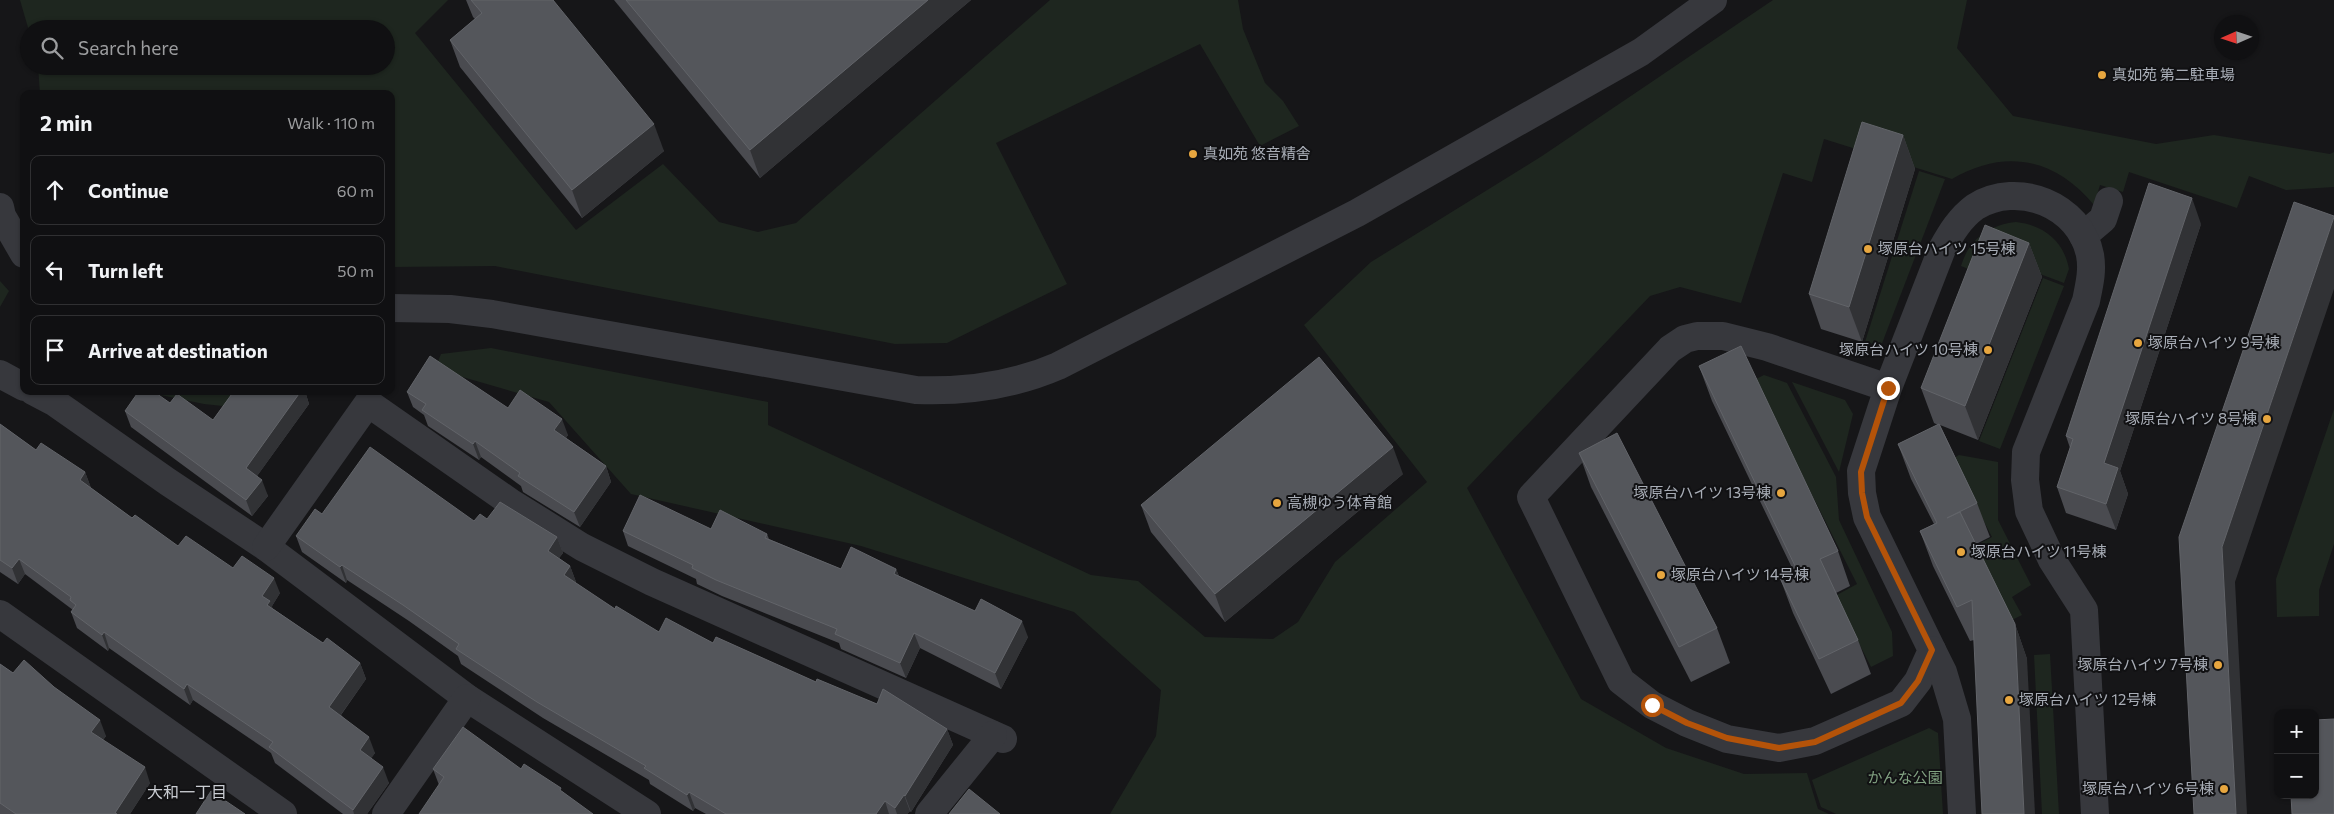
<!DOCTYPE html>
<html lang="en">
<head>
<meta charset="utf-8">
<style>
	:root { --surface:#101012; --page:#1e1e20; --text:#f1f3f6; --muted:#9c9d9f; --line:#303032 }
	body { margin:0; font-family:Commissioner,"Noto Sans JP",sans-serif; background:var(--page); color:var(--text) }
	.controls { position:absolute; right:15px; bottom:15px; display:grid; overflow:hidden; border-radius:10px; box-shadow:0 1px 4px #0004 }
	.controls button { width:45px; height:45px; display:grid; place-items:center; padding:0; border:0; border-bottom:1px solid var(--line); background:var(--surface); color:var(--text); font:25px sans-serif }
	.compass { position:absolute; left:2214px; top:15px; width:45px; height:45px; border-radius:50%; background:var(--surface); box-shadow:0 1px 4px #0004; rotate:267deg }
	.stop { position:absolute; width:15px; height:15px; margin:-11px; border:4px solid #b45309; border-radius:50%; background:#fff }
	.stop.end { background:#b45309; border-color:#fff; box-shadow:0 1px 5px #0008 }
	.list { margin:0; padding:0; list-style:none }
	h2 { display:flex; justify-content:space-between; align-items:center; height:65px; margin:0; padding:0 20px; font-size:21px }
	h2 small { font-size:16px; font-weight:400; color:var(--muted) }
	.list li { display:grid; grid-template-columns:32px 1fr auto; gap:15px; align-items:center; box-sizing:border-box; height:70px; margin:0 10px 10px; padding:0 10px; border:1px solid var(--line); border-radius:10px }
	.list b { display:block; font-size:19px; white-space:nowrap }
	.list em { font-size:16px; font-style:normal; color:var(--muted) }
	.icon { flex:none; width:28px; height:28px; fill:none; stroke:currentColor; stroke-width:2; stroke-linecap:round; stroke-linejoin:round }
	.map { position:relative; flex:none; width:2334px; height:814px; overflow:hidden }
	.search { position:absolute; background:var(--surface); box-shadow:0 1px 4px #0004; left:20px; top:20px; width:375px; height:55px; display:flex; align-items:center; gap:12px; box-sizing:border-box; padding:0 18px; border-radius:28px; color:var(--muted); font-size:19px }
	.panel { position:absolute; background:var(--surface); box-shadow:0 1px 4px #0004; left:20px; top:90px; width:375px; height:305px; border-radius:10px }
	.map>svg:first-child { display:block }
</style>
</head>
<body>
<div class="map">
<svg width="2334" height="814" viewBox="0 0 2334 814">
	<rect width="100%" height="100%" fill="#161618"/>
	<g fill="#1e261f">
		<path d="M20,0H448L415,33L576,230L663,164L719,222L758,232L796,223L1050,0H1238L1243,29L1265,83L1283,101L1299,126L1260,146L1200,44L996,143L1067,284L947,343L895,344L495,266L391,267V94H40L38,66H386V29H29V31Z"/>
		<path d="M1773,0H1967L1957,48L2013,116L2156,144L2214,135L2330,154L2334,152V187L2286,190L2249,176L2237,208L2129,172L2123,192L2100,185L2094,205C2055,158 2005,148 1952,179L1824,139L1812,182L1783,173L1741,303L1680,287L1650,296L1467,488L1581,699L1666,748L1744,774L1807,773L1818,809L1829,814H1110L1156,736L1161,690L1074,612L861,546L631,494L549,402L435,369L441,354L491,348L768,402V425L1091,575L1138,581L1205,637L1273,639L1298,622L1335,562L1427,482L1304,325L1371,262L1542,156Z"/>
		<path d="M1919,171L1945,179L1881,346L1865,342Z"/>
		<path d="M2016,222C2043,225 2064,241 2069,269L2064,283L1990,255L1983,275L1961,266C1969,239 1989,225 2016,222Z"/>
		<path d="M2043,278L2064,286L2000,449L1979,441Z"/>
		<path d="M0,281L9,291L0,307Z"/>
		<path d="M1764,375L1787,383L1836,477L1839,520L1892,632L1893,656L1871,667L1835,596L1857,584L1754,380Z"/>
		<path d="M1792,382L1845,400L1853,414L1839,472Z"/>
		<path d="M141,391H246L232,407L204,404Z"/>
		<path d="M2334,409V544L2319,590V616L2277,617L2276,579Z"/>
		<path d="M1959,455L1998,462V520L2031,585L2012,597L2022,615L2010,621L1973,547L1992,537L1952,459Z"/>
		<path d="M2050,654L2059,814H2042L2034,655Z"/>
		<path d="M1929,728L1938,733L1943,814H1836L1821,807L1812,780Z"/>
	</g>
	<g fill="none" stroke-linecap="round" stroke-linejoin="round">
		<g stroke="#37383d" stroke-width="28">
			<path d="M0,207L2,216L24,254"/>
			<path d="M2083,236L2103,219L2109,201"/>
			<path d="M391,308L450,309L492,314L916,390C966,392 1012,386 1058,366L1357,213L1641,52L1713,0"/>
			<path d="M0,374L24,387"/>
			<path d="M1888,388L1861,471L1862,493L1867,517L1932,650L1918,681L1901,703L1815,741L1779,748L1727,739L1687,723L1652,705L1621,681L1531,497L1670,349L1685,339L1697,336H1723L1767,347L1888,388L1942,249C1951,233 1960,218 1975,207C2018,180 2080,205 2090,255C2093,271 2089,286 2086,301L2026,452L2025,480L2029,511L2052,560L2084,610L2095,814"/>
			<path d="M33,391L54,402L168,482L266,547L467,698L647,814"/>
			<path d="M266,547L368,403L510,502L582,547L652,582L1003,739"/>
			<path d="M0,614L283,814"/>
			<path d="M1932,650L1943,672L1957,719L1962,814"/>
			<path d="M386,814L467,698"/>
			<path d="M929,814L993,735"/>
		</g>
	</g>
	<g fill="#4a4b50">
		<path d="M466,0H553L664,151L582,218L460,67L450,40L475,19L473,17Z"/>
		<path d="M614,0H971L760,178Z"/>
		<path d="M1903,135L1915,169L1862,342L1821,329L1809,294Z"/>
		<path d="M2201,224L2120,471L2128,494L2116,530L2066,513L2057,487L2070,448L2066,436Z"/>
		<path d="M2029,243L2042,277L1978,440L1940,425L1977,503L1990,537L1976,544L2015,624L2027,659L1974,640L1970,641L1933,566L1920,531L1934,524L1911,479L1898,444L1938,425L1934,423L1921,388Z"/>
		<path d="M1699,366L1838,551L1850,586L1836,593L1858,640L1871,674L1831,694L1793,613L1780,578L1794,572L1712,401Z"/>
		<path d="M234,391H305L309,404L257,476L268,496L252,516L131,427L125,411L170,403L213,420Z"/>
		<path d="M407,392L508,408L568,435L566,438L606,466L611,482L580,527L523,492L521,486L481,457L479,460L428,426L424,415L413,407Z"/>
		<path d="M0,424L36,450L85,472L91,488L132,518L178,546L233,568L280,593L272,606V608L323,643L360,663L366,679L341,715L375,753L371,758L389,783L367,814H343L275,763L271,753L193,700L190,705L109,648L108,651L77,628L71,612L73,610L25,574L18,584L0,572Z"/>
		<path d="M1579,453L1717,628L1730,663L1691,682L1591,487Z"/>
		<path d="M1403,474L1225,622L1151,532L1141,505Z"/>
		<path d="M322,514L474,521L487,519L557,537L563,553L559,558L570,566L576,582L575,583L615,609L659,632L713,643L816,682L947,729L953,745L911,812L910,811L907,814H706L695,808L693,811L650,784L649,780L543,718L461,664L458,656L409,621L347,580L346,583L302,552L296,536Z"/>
		<path d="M711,529L767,534L769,539L841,569H896L899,576L1028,637L1001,689L920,648L906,678L841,649L839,643L722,596L697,584L696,579L628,546L623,531Z"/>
		<path d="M0,664L106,736L103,740L150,783L130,814H0Z"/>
		<path d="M433,769H521L563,792L439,785Z"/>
	</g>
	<g fill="#313235">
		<path d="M928,0H971L760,178L750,150Z"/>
		<path d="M654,124L664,151L582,218L572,190Z"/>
		<path d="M1903,135L1915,169L1862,342L1849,307Z"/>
		<path d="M2192,198L2201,224L2120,471L2128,494L2116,530L2106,504L2104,463Z"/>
		<path d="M2334,217V289L2235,582L2247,814H2236L2222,547Z"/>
		<path d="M2029,243L2042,277L1978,440L1965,406Z"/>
		<path d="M301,391H305L309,404L252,483L246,468Z"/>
		<path d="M562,419L568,435L560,446L554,430Z"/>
		<path d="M475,441L481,457L479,460L473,444Z"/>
		<path d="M1393,447L1403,474L1225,622L1215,594Z"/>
		<path d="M606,466L611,482L580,527L574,512Z"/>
		<path d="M85,472L91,488L80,480Z"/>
		<path d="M262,480L268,496L252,516L246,500Z"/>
		<path d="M557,537L563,553L553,566L548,551Z"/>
		<path d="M19,559L25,574L18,584L12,568Z"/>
		<path d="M342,565L347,580L346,583L340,567Z"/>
		<path d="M570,566L576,582L570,591L564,575Z"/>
		<path d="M896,569L902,585L894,574Z"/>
		<path d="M274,578L280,593L272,606L275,617L262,596Z"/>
		<path d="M1022,621L1028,637L1001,689L995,673Z"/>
		<path d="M2015,624L2027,659L2035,814H2024Z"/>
		<path d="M104,632L109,648L108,651L102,635Z"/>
		<path d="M914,633L920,648L906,678L900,663Z"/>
		<path d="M360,663L366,679L335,723L329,707Z"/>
		<path d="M187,684L193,700L190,705L184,689Z"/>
		<path d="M100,720L106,736L97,748L91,732Z"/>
		<path d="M947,729L953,745L911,812L905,796Z"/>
		<path d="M369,737L375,753L366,766L360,750Z"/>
		<path d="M145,767L150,783L130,814H116L115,813Z"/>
		<path d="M383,767L389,783L367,814H354L353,810Z"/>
		<path d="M689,792L695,808L693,811L687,795Z"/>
		<path d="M904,795L910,811L907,814H897L895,808Z"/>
		<path d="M885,801L889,814H876Z"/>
	</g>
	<g fill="#54565b" stroke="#626469">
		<path d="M471,0H553L654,124L572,190L450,40L482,13Z"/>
		<path d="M626,0H928L750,150Z"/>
		<path d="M1862,122L1903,135L1849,307L1809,294Z"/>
		<path d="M2149,183L2192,198L2104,463L2118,468L2106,504L2057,487L2073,439L2066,436Z"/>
		<path d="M2294,202L2334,216V217L2222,547L2236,814H2194L2179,537Z"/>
		<path d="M1985,225L2029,243L1965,406L1921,388Z"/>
		<path d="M1741,346L1838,551L1820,559L1858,640L1819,659L1780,578L1797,570L1699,366Z"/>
		<path d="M430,356L508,408L520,390L562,419L554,430L606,466L574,512L518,476L520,473L475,441L473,444L422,410L426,404L407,392Z"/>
		<path d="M1319,357L1393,447L1215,594L1141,505Z"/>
		<path d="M139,391H153L170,403L177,394L213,420L234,391H301L246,468L262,480L246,500L125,411Z"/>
		<path d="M0,424L36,450L41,443L85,472L80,480L132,518L135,515L178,546L186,536L233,568L242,556L274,578L262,596L270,601L267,605L323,643L327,638L360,663L329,707L369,737L360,750L383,767L353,810L269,747L273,742L187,684L184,689L104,632L102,635L71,612L76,605L70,600L71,597L19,559L12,568L0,560Z"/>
		<path d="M1939,424L1977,503L1947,518L1960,512L2015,624L2024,814H1982L1972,600L1957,607L1920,531L1937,523L1898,444Z"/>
		<path d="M1617,433L1717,628L1679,647L1579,453Z"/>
		<path d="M370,447L474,521L480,514L487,519L500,502L557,537L548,551L570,566L564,575L615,609L616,606L659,632L666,618L713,643L716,637L816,682L817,679L877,704L883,689L947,729L905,796L904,795L895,808L885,801L876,814H726L689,792L687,795L644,768L646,766L537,702L456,649L459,644L403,605L342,565L340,567L296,536L315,509L322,514Z"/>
		<path d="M640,495L711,529L720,510L767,534L765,538L841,569L851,547L896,569L894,574L975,611L981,599L1022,621L995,673L914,633L900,663L835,634L837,629L716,580L692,568L693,565L623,531Z"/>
		<path d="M24,660L54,687L100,720L91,732L145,767L115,813L117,814H16L0,803V664L13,673Z"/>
		<path d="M2334,719V814H2292L2291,795H2315V720Z"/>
		<path d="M463,727L521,769L524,764L561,788L560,790L593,814H419L444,777L433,769Z"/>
		<path d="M969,789L1000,814H949Z"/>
		<path d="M211,791L245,814H196Z"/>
	</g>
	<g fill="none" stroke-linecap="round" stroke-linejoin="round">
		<path stroke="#b45309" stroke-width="6" d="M1652,705L1687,723L1727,738L1779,748L1815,742L1901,703L1918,681L1932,650L1867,517L1862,493L1861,472L1888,388"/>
	</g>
	<g fill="#e7a63f" stroke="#111113" stroke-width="2">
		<circle cx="2102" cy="75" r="5"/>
		<circle cx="1193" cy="154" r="5"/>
		<circle cx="1868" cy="249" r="5"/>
		<circle cx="2138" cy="343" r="5"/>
		<circle cx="1988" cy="350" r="5"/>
		<circle cx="2267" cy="419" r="5"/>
		<circle cx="1781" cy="493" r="5"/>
		<circle cx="1277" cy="503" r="5"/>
		<circle cx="1961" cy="552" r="5"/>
		<circle cx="1661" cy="575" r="5"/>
		<circle cx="2218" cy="665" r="5"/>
		<circle cx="2009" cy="700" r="5"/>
		<circle cx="2224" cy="789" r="5"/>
	</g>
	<g text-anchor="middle" stroke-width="4" stroke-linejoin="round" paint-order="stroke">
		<g font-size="15" fill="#a9aeb7" stroke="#111113" text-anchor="start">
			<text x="2112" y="80">真如苑 第二駐車場</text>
			<text x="1203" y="159">真如苑 悠音精舎</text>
			<text x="1878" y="254">塚原台ハイツ 15号棟</text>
			<text x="2148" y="348">塚原台ハイツ 9号棟</text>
			<text x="1978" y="355" text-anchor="end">塚原台ハイツ 10号棟</text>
			<text x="2257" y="424" text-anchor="end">塚原台ハイツ 8号棟</text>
			<text x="1771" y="498" text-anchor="end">塚原台ハイツ 13号棟</text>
			<text x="1287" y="508">高槻ゆう体育館</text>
			<text x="1971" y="557">塚原台ハイツ 11号棟</text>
			<text x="1671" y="580">塚原台ハイツ 14号棟</text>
			<text x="2208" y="670" text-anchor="end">塚原台ハイツ 7号棟</text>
			<text x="2019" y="705">塚原台ハイツ 12号棟</text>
			<text x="2214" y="794" text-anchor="end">塚原台ハイツ 6号棟</text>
		</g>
		<g font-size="15" fill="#81a181" stroke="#111113">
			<text x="1905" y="783">かんな公園</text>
		</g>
		<g font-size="16" fill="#cacdd3" stroke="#111113">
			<text x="187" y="798">大和一丁目</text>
		</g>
	</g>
</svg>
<div class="controls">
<button>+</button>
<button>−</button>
</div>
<svg class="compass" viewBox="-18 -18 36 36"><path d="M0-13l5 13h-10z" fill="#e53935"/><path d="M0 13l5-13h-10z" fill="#9c9d9f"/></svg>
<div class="stop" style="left:1652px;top:705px"></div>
<div class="stop end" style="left:1888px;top:388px"></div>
<div class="search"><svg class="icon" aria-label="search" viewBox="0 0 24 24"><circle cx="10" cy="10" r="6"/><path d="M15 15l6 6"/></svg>Search here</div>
<section class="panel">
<h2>2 min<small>Walk · 110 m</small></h2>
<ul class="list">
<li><svg class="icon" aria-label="ahead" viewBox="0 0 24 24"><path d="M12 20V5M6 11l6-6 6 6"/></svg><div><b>Continue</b></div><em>60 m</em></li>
<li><svg class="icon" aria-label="left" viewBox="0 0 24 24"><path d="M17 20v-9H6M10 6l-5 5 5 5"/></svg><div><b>Turn left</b></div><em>50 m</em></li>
<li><svg class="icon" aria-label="arrive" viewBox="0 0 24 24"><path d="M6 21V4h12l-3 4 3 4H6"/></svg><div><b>Arrive at destination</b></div></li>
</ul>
</section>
</div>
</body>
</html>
